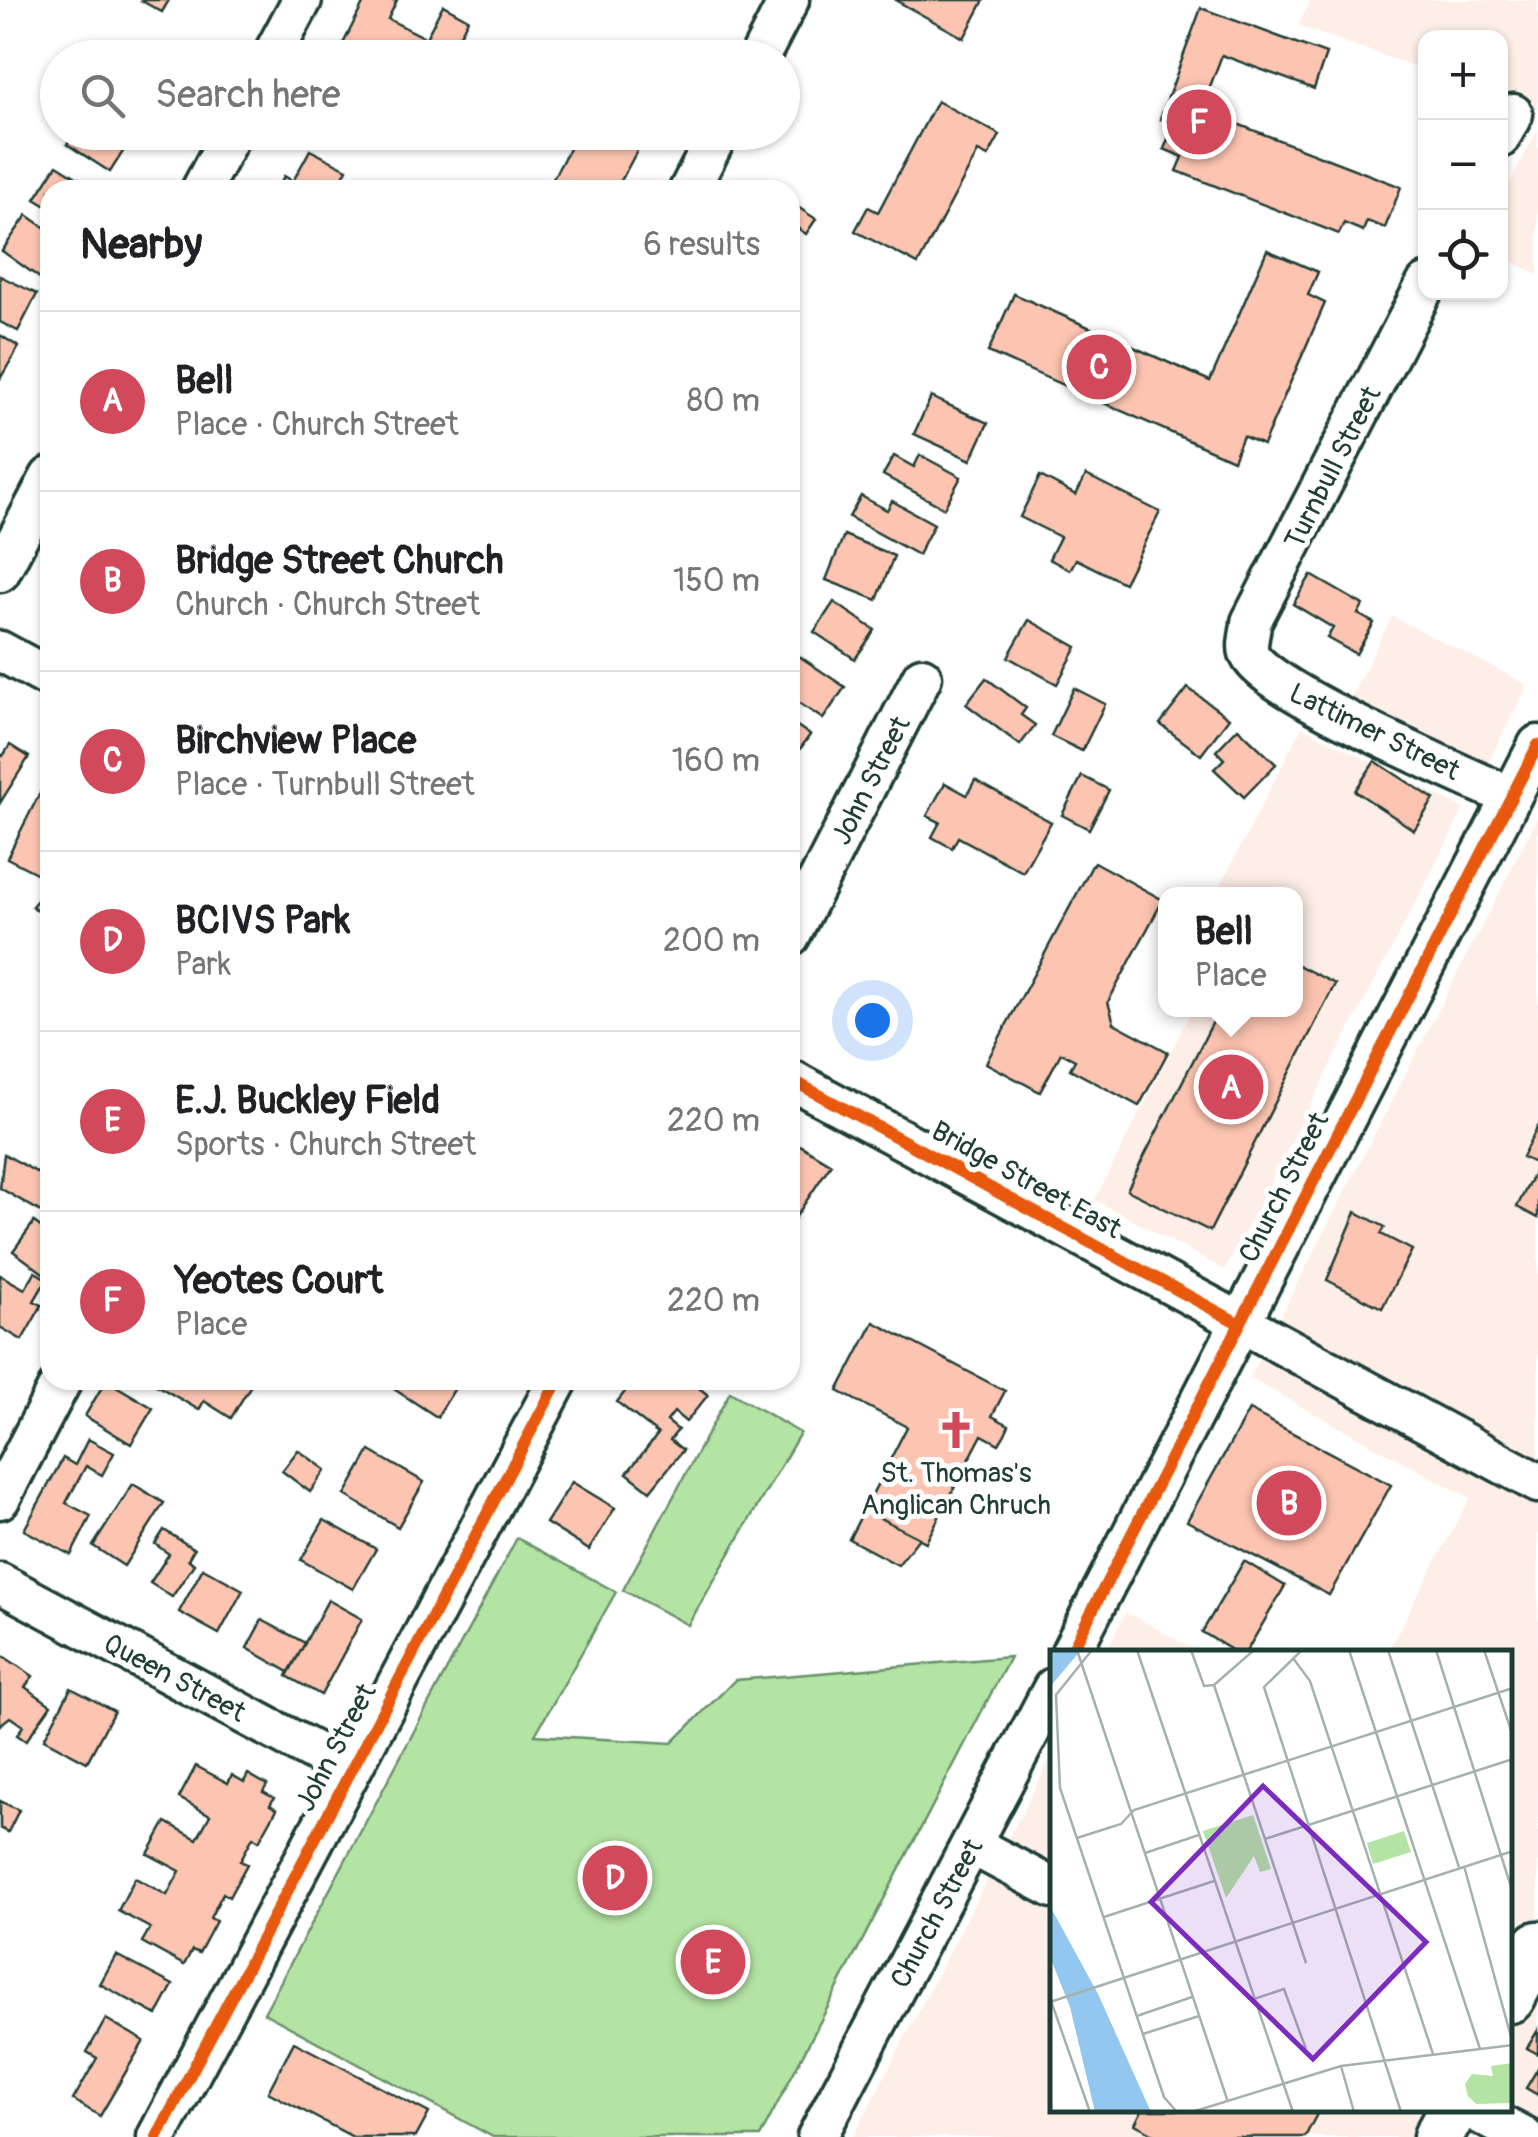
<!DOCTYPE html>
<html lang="en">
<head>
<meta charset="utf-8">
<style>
	:root { --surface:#fff; --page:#f6f6f6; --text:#202124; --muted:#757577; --line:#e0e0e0; --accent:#d1495b }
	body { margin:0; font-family:Pangolin,sans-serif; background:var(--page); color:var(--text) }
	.controls { position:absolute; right:30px; top:30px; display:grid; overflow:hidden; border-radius:20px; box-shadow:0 2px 8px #0004 }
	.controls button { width:90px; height:90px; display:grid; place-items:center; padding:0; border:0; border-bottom:2px solid var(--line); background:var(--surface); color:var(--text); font:50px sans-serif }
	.you { position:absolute; left:872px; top:1020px; width:35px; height:35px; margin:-25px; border:8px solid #fff; border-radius:50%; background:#1a73e8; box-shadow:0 0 0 15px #1a73e833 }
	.badge { display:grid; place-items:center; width:65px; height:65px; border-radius:50%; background:var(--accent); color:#fff; font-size:32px; font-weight:700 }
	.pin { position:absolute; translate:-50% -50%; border:5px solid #fff; box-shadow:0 2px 10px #0006 }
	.popup { position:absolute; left:1158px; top:887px; width:145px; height:130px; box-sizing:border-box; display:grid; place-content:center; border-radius:20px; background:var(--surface); filter:drop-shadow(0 2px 8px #0005); font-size:32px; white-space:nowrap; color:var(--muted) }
	.popup b { font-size:38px; color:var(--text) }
	.popup::after { content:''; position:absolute; left:50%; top:100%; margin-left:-20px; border:20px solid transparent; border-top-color:var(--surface) }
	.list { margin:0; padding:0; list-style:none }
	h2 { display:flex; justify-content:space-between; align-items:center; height:130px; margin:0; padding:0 40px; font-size:42px }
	h2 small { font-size:32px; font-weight:400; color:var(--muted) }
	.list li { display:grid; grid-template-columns:65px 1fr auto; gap:30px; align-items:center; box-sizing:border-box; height:180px; padding:0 40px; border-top:2px solid var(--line) }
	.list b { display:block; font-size:38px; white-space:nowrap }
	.list p { margin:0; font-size:32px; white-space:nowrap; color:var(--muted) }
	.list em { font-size:32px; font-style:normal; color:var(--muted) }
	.icon { flex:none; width:55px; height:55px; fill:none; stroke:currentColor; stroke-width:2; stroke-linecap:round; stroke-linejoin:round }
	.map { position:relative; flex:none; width:1538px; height:2137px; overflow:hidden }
	.search { position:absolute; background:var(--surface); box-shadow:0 2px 8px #0004; left:40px; top:40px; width:760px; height:110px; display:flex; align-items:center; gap:25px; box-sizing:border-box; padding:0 35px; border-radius:55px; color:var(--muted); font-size:38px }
	.panel { position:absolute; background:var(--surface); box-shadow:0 2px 8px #0004; left:40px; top:180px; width:760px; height:1210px; border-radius:30px }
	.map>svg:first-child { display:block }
</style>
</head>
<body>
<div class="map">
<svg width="1538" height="2137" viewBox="0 0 1538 2137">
	<rect width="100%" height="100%" fill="#fff"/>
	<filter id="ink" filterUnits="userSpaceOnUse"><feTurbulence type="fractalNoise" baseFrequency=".01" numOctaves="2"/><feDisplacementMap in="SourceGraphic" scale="20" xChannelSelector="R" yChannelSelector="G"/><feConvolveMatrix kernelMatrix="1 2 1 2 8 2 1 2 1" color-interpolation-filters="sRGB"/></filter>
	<g filter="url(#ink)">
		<g fill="#feeee8">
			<path d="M1311,0H1538V109L1501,96L1500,38H1426L1425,70L1298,26Z"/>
			<path d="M1538,129V275L1501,255L1500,202Z"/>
			<path d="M1392,616L1528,685L1485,768L1350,699Z"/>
			<path d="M1302,727L1464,809L1225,1270L1095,1200L1192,1010H1296V894H1216Z"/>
			<path d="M1538,817V2137H853L1053,1753V2110H1510V1652H1387L1470,1498L1249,1378Z"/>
			<path d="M1126,1612L1199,1652H1105Z"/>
		</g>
		<g fill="#b4e4a4" stroke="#6a906c" stroke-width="2.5">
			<path d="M730,1392L800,1433L688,1625L623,1590Z"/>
			<path d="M517,1538L616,1592L535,1735L672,1743L735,1680L1010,1657L760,2137H493L264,2013Z"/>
		</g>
		<g fill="#fdc5b1" stroke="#1f3d34" stroke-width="2.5">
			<path d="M140,0H169L162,12Z"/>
			<path d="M365,0H397L388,19L426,38L443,5L468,19L448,58H336Z"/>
			<path d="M895,0H984L964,38Z"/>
			<path d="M1201,8L1326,54L1314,89L1222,55L1201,110L1401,187L1385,228L1367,221L1363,231L1344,223L1339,234L1177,171L1183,157L1164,149L1174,124L1160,119Z"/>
			<path d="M114,42L134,58H103Z"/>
			<path d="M937,101L1000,135L988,157L978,152L918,264L855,231L868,207L878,212Z"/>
			<path d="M74,132H122L131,139L110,172L67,144Z"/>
			<path d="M578,132H655L653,137L646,134L616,190H547Z"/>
			<path d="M310,150L347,169L336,190H277L284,176L293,181Z"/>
			<path d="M57,165L97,190H50V208L35,199Z"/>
			<path d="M790,202L816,219L806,234L796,227L790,236Z"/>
			<path d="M27,215L50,231V272L44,281L2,251Z"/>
			<path d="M1267,250L1318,272L1308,295L1325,303L1263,445L1243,436L1233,460L988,352L1014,294L1210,381Z"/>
			<path d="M0,276L37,294L18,331L0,322Z"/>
			<path d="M0,335L19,347L0,379Z"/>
			<path d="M931,397L988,423L971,460L914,434Z"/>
			<path d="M920,455L961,477L944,508L883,475L894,456L914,467Z"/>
			<path d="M1086,475L1160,512L1124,583L1076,559L1070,570L1049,559L1060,537L1020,517L1040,476L1076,495Z"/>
			<path d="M861,496L887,510L892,501L934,524L918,555L849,517Z"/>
			<path d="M844,535L894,556L877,600L826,580Z"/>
			<path d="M1311,575L1363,605L1358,614L1374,623L1356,654L1327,638L1333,628L1293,604Z"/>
			<path d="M834,602L875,630L855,659L814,632Z"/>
			<path d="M1029,620L1077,647L1057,684L1008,657Z"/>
			<path d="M790,650L845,687L823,719L790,697Z"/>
			<path d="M986,678L1026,708L1021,715L1035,725L1020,745L966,704Z"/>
			<path d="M1074,688L1105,704L1082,751L1051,736Z"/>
			<path d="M1188,688L1229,718L1201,755L1160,724Z"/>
			<path d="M790,721L810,735L790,763Z"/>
			<path d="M1238,728L1276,764L1244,797L1214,769L1224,759L1216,751Z"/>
			<path d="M10,745L29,757L0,803V754L3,756Z"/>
			<path d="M1375,761L1434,799L1414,830L1355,791Z"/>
			<path d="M50,773V880L7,858Z"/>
			<path d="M1082,776L1109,790L1089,829L1062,815Z"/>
			<path d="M975,780L1051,822L1023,872L958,837L952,848L932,837L940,822L927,816L945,783L967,795Z"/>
			<path d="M1094,862L1163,900L1108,1002L1114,1023L1168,1052L1139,1106L1070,1069L1075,1060L1061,1053L1040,1092L986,1063Z"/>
			<path d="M50,885V921L32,906Z"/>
			<path d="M1296,964L1335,984L1210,1231L1127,1190L1219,1010H1296Z"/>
			<path d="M1538,1126V1218L1517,1207L1538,1165L1522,1157Z"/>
			<path d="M790,1139L831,1164L793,1221L790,1219Z"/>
			<path d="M4,1154L38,1173L46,1159L50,1161V1217L0,1188Z"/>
			<path d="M1356,1212L1385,1227L1381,1234L1412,1250L1382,1308L1327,1280Z"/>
			<path d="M34,1222L50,1234V1278L13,1251Z"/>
			<path d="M35,1272L47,1279L34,1301L42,1305L22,1340L0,1327V1275L25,1289Z"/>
			<path d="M874,1322L1005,1391L992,1416L1009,1425L1005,1434L999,1444L982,1435L926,1542L864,1510L907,1427L838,1391Z"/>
			<path d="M106,1380L153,1408L131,1444L85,1416Z"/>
			<path d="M148,1380H254L231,1418L204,1401L199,1410Z"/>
			<path d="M380,1380H460L437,1417Z"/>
			<path d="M634,1380H689L708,1395L686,1422L674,1412L667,1421L678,1430L670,1440L683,1450L650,1491L627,1473L658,1434L617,1402Z"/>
			<path d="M1249,1410L1391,1485L1329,1595L1187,1521Z"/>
			<path d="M88,1439L114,1453L102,1475L86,1466L66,1503L91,1516L71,1555L24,1530L63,1458L75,1465Z"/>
			<path d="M298,1450L326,1470L310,1492L282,1471Z"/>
			<path d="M370,1451L424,1482L398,1527L345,1495Z"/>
			<path d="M572,1482L615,1508L589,1550L546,1523Z"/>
			<path d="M133,1484L164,1503L124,1566L93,1546Z"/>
			<path d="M864,1510L919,1538L898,1565L849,1539Z"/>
			<path d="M324,1520L376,1549L353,1589L301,1560Z"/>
			<path d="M164,1530L194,1549L188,1559L194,1564L172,1597L150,1583L169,1554L155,1544Z"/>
			<path d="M1244,1561L1285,1586L1246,1652H1235L1202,1632Z"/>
			<path d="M203,1568L243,1590L219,1634L179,1612Z"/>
			<path d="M328,1600L362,1619L321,1695L287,1676Z"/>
			<path d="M262,1620L305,1643L289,1672L247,1648Z"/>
			<path d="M0,1654L33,1676L25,1687L51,1705L26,1741L17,1735L23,1726L10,1717L0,1725Z"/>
			<path d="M71,1688L114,1711L87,1762L44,1739Z"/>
			<path d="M196,1766L228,1783L232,1775L244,1782L248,1774L267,1785L263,1792L274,1798L270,1805L277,1809L259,1841L253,1837L240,1861L247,1864L229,1897L223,1893L210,1918L216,1921L199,1953L192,1950L184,1965L142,1942L150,1928L118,1911L135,1878L167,1895L180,1871L148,1854L166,1822L197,1839L210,1815L179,1798Z"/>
			<path d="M0,1801L19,1810L8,1832L0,1828Z"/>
			<path d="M116,1955L173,1985L157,2015L100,1984Z"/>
			<path d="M106,2019L144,2041L100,2116L73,2100L97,2058L87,2052Z"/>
			<path d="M1538,2030V2054L1527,2048Z"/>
			<path d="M294,2042L429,2113L416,2137H353L268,2092Z"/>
			<path d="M1538,2068V2095L1526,2088Z"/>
			<path d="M1142,2110H1319L1305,2137H1160L1135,2124Z"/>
		</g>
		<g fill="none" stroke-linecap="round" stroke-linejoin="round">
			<g stroke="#1f3d34" stroke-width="45">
				<g id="minor">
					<path d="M271,58L302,0"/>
					<path d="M759,58L789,0"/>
					<path d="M1500,138L1513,114"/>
					<path d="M201,190L232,132"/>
					<path d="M689,190L719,132"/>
					<path d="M1426,284L1251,622C1251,631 1246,645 1249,653C1258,688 1469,777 1511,797"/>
					<path d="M0,572L50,477"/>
					<path d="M0,651L50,678"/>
					<path d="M790,936L922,677"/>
					<path d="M790,1079L1538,1483"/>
					<path d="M0,1499L62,1380"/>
					<path d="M0,1583L350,1771"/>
					<path d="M1071,1652L1538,745"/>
					<path d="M972,1845L1053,1888"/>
					<path d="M1472,2110L1524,2137"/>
					<path d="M157,2137L558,1380"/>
					<path d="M817,2137L1053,1688"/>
				</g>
			</g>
			<g stroke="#1f3d34" stroke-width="55">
				<g id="major">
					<path d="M1510,1998L1538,1946"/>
					<path d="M1438,2137L1453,2110"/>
				</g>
			</g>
			<use href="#minor" stroke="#fff" stroke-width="38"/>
			<use href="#major" stroke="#fff" stroke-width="48"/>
			<g stroke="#fff" stroke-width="19">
				<g id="cycleway">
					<path d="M790,1079L1240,1324"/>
					<path d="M1071,1652L1538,745"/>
					<path d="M157,2137L558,1380"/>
				</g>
			</g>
			<use href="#cycleway" stroke="#e8590c" stroke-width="12"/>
		</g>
	</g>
	<defs>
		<g id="church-bare" transform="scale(3)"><path d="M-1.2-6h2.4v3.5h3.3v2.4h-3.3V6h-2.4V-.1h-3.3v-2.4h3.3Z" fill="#d1495b" stroke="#fff" stroke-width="2.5" paint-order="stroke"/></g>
	</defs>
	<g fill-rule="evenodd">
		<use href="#church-bare" x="956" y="1430"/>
	</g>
	<g text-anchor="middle" stroke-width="10" stroke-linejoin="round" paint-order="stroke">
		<g font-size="28" fill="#1f3d34" stroke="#fff">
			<text transform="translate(1332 467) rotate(-63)" y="10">Turnbull Street</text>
			<text transform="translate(1375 731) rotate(26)" y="10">Lattimer Street</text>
			<text transform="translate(870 780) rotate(-63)" y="10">John Street</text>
			<text transform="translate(1027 1179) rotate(29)" y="10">Bridge Street East</text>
			<text transform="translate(1283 1187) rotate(-63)" y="10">Church Street</text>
			<text transform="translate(175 1677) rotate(28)" y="10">Queen Street</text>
			<text transform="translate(335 1747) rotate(-62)" y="10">John Street</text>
			<text transform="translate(936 1913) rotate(-62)" y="10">Church Street</text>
		</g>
		<g font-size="28" fill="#1f3d34" stroke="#fff">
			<text x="956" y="1482">St. Thomas's<tspan x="956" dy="32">Anglican Chruch</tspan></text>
		</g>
	</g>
	<g transform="translate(1050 1650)">
		<rect width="462" height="462" fill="#fff"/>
		<path d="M203,165L221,219L210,222L204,206L176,248L153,181ZM354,181L361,202L323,214L317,193ZM462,413V453L426,454L418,446L415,434L422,424L443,426L441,416Z" fill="#b4e4a4"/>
		<path d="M0,0H31L0,37ZM0,256L48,344L101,462H45L20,357L0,307Z" fill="#93c7f0"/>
		<path fill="none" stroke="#a5b1ae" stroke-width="2.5" d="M27,0L178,452M42,0L6,45L10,138L114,447L127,462M87,0L243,462M141,0L154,36L164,35M252,0L214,37L351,462M299,0L430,399M338,0L409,217M386,0L463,243M434,0L463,86M243,8L260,31L383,404M164,35L256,313M164,35L204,0M27,188L71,174L84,160L463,38M215,189L463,109M95,203L149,185M414,216L463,394M54,267L164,231M0,348L40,462M204,349L234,339L256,399M0,352L463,201M87,366L142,347M93,384L149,366M291,416L304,462M142,462L291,416L463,395"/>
		<path fill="#7b2cbf" fill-opacity="0.15" stroke="#7b2cbf" stroke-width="5" d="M213,136L376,292L263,409L101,252Z"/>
		<rect width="462" height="462" fill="none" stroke="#1f3d34" stroke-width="5"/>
	</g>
</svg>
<div class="controls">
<button>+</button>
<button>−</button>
<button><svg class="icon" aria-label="locate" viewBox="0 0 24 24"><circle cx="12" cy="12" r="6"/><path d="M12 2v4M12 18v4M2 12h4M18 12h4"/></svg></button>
</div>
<div class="you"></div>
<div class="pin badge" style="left:1231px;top:1087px">A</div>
<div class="popup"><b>Bell</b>Place</div>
<div class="pin badge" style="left:1289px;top:1503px">B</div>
<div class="pin badge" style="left:1099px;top:367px">C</div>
<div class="pin badge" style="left:615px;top:1878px">D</div>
<div class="pin badge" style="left:713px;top:1962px">E</div>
<div class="pin badge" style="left:1199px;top:122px">F</div>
<div class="search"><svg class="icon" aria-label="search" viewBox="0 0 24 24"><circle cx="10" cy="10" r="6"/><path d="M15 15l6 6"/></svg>Search here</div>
<section class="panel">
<h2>Nearby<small>6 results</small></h2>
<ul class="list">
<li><span class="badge">A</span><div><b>Bell</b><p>Place · Church Street</p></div><em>80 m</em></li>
<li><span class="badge">B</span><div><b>Bridge Street Church</b><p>Church · Church Street</p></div><em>150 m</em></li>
<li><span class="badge">C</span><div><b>Birchview Place</b><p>Place · Turnbull Street</p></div><em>160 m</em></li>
<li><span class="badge">D</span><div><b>BCIVS Park</b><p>Park</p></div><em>200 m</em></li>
<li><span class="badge">E</span><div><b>E.J. Buckley Field</b><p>Sports · Church Street</p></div><em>220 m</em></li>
<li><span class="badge">F</span><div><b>Yeotes Court</b><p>Place</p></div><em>220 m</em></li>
</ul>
</section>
</div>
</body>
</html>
